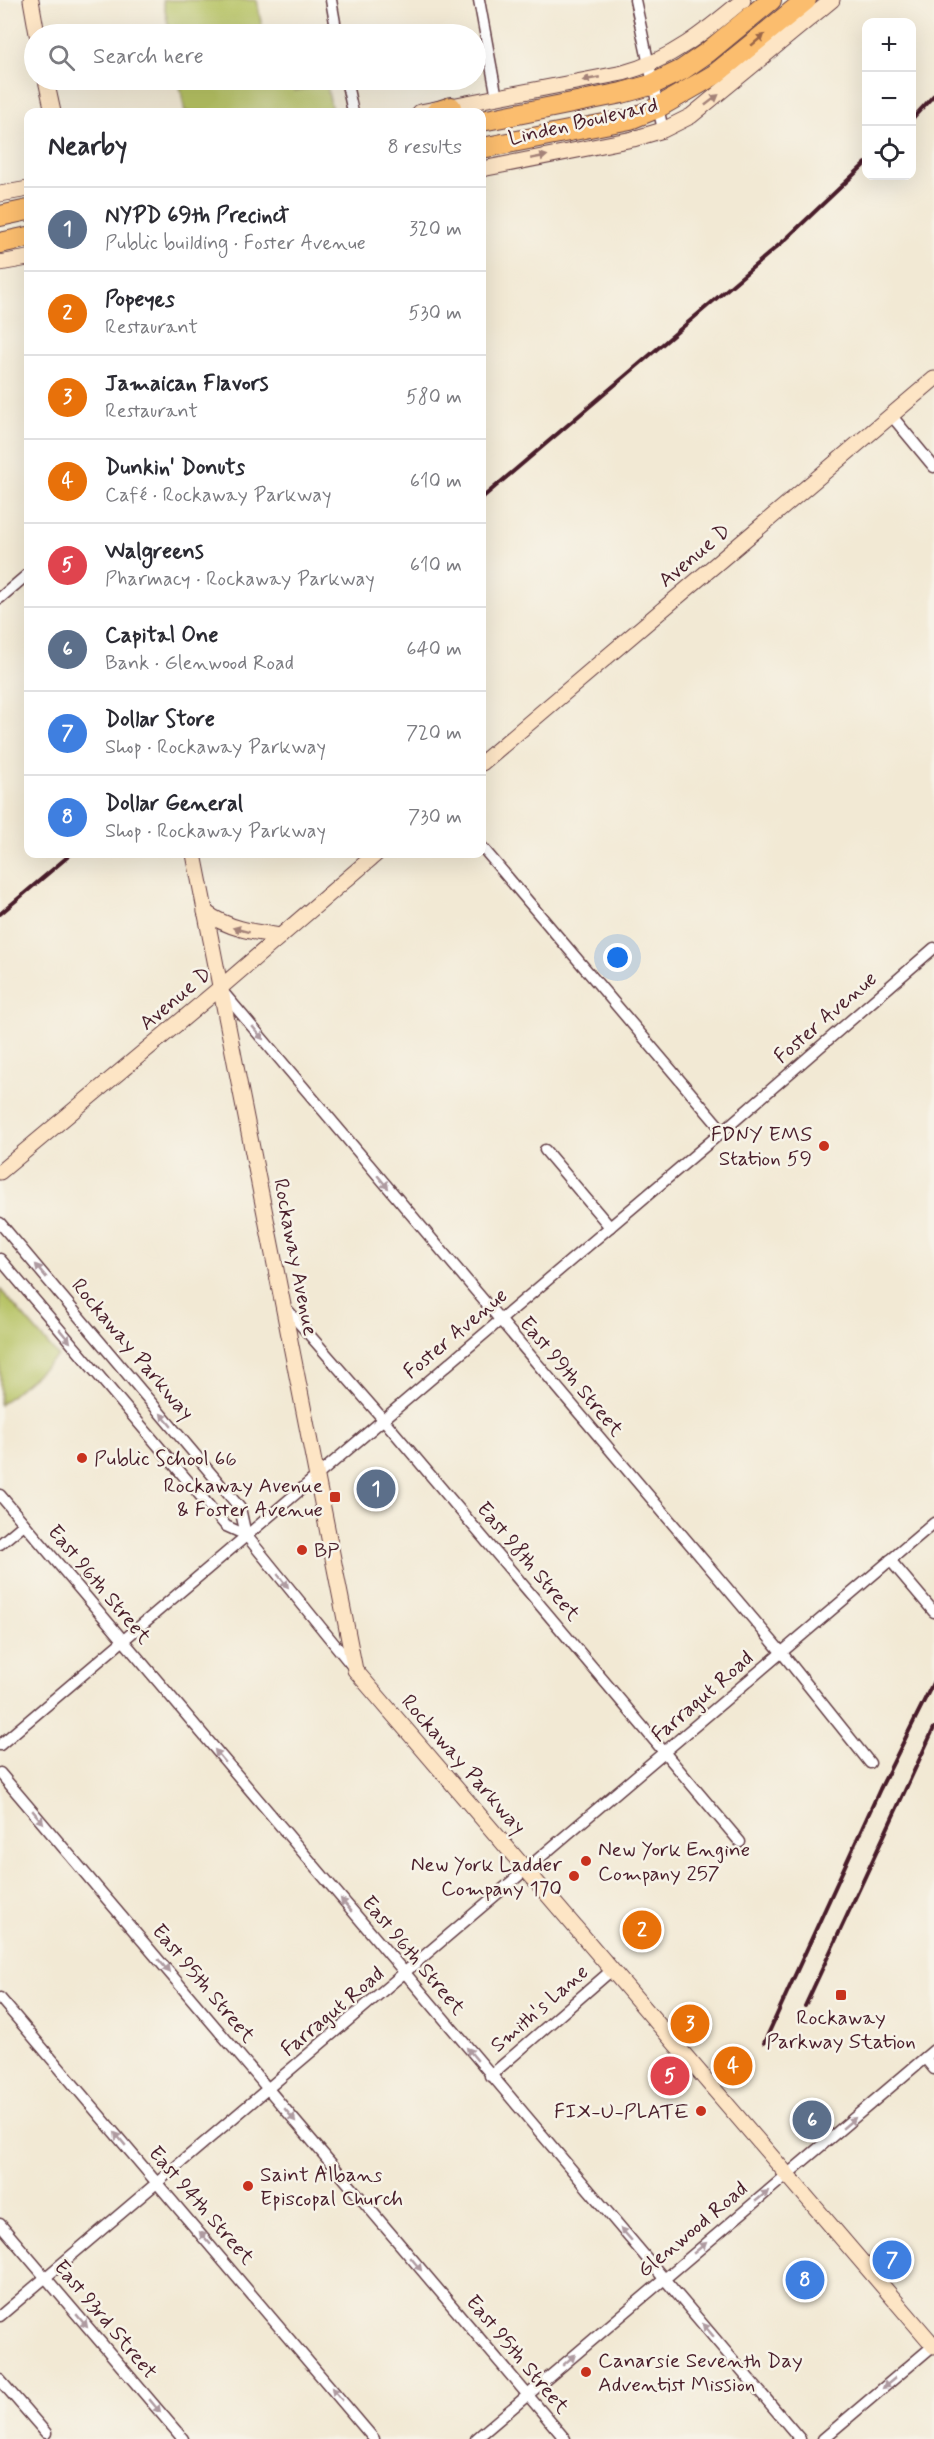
<!DOCTYPE html>
<html lang="en">
<head>
<meta charset="utf-8">
<style>
	:root { --surface:#fff; --page:#f7f7f7; --text:#2b2b33; --muted:#7c7c81; --line:#e1e1e2; --accent:#c8321e }
	body { margin:0; font-family:Mynerve,sans-serif; background:var(--page); color:var(--text) }
	.controls { position:absolute; right:18px; top:18px; display:grid; overflow:hidden; border-radius:12px; box-shadow:0 6px 24px #0002 }
	.controls button { width:54px; height:54px; display:grid; place-items:center; padding:0; border:0; border-bottom:2px solid var(--line); background:var(--surface); color:var(--text); font:30px sans-serif }
	.you { position:absolute; left:618px; top:958px; width:21px; height:21px; margin:-15px; border:4px solid #fff; border-radius:50%; background:#1a73e8; box-shadow:0 0 0 9px #1a73e833 }
	.badge { display:grid; place-items:center; width:39px; height:39px; border-radius:50%; background:var(--accent); color:#fff; font-size:20px; font-weight:700 }
	.pin { position:absolute; translate:-50% -50%; border:3px solid #fff; box-shadow:0 2px 6px #0006 }
	.list { margin:0; padding:0; list-style:none }
	h2 { display:flex; justify-content:space-between; align-items:center; height:78px; margin:0; padding:0 24px; font-size:26px }
	h2 small { font-size:20px; font-weight:400; color:var(--muted) }
	.list li { display:grid; grid-template-columns:39px 1fr auto; gap:18px; align-items:center; box-sizing:border-box; height:84px; padding:0 24px; border-top:2px solid var(--line) }
	.list b { display:block; font-size:22px; white-space:nowrap }
	.list p { margin:0; font-size:20px; white-space:nowrap; color:var(--muted) }
	.list em { font-size:20px; font-style:normal; color:var(--muted) }
	.icon { flex:none; width:33px; height:33px; fill:none; stroke:currentColor; stroke-width:2; stroke-linecap:round; stroke-linejoin:round }
	.map { position:relative; flex:none; width:934px; height:2439px; overflow:hidden }
	.search { position:absolute; background:var(--surface); box-shadow:0 6px 24px #0002; left:24px; top:24px; width:462px; height:66px; display:flex; align-items:center; gap:15px; box-sizing:border-box; padding:0 21px; border-radius:33px; color:var(--muted); font-size:22px }
	.panel { position:absolute; background:var(--surface); box-shadow:0 6px 24px #0002; left:24px; top:108px; width:462px; height:750px; border-radius:12px }
	.map>svg:first-child { display:block }
</style>
</head>
<body>
<div class="map">
<svg width="934" height="2439" viewBox="0 0 934 2439">
	<rect width="100%" height="100%" fill="#f7f3e8"/>
	<filter id="ink" filterUnits="userSpaceOnUse"><feTurbulence type="fractalNoise" baseFrequency=".0167" numOctaves="2"/><feDisplacementMap in="SourceGraphic" scale="12" xChannelSelector="R" yChannelSelector="G"/><feConvolveMatrix kernelMatrix="1 2 1 2 8 2 1 2 1" color-interpolation-filters="sRGB"/></filter>
	<filter id="wash" filterUnits="userSpaceOnUse"><feTurbulence type="fractalNoise" baseFrequency=".008" numOctaves="4" result="noise"/><feDisplacementMap in="SourceGraphic" scale="24" xChannelSelector="R" yChannelSelector="G"/><feGaussianBlur stdDeviation="1.35" result="paint"/><feColorMatrix in="noise" values="0 0 0 0 0 0 0 0 0 0 0 0 0 0 0 0 0 1.4 0 .05"/><feComposite in="paint" operator="in"/></filter>
	<g filter="url(#wash)">
		<rect width="100%" height="100%" fill="#f2e9d4"/>
		<g fill="#b6c264" stroke="#807048" stroke-width="1.5">
			<path d="M163,0H257L263,34H170Z"/>
			<path d="M179,80H288L294,91L327,85L332,112H185Z"/>
			<path d="M0,1289L58,1356L0,1405Z"/>
		</g>
	</g>
	<g filter="url(#ink)">
		<g fill="none" stroke-linecap="round" stroke-linejoin="round">
			<g stroke="#633d44" stroke-width="13">
				<g id="street">
					<path d="M331,0L337,34"/>
					<path d="M479,0L497,98"/>
					<path d="M635,0L663,130"/>
					<path d="M346,80L353,112"/>
					<path d="M891,415L934,467"/>
					<path d="M0,598L28,574"/>
					<path d="M482,847L723,1131"/>
					<path d="M222,991L782,1653L870,1763"/>
					<path d="M545,1150L610,1227"/>
					<path d="M0,1223L240,1508L246,1535"/>
					<path d="M0,1259L226,1526L246,1535L353,1667"/>
					<path d="M285,1307L383,1419L740,1842"/>
					<path d="M0,1495L800,2439"/>
					<path d="M0,1544L24,1524"/>
					<path d="M890,1560L934,1612"/>
					<path d="M0,1745L723,1131L934,948"/>
					<path d="M0,1773L565,2439"/>
					<path d="M0,1998L374,2439"/>
					<path d="M925,2058L934,2069"/>
					<path d="M490,2076L613,1969"/>
					<path d="M0,2224L183,2439"/>
					<path d="M0,2316L934,1523"/>
					<path d="M0,2380L46,2433"/>
					<path d="M476,2439L934,2050"/>
					<path d="M823,2439L934,2345"/>
				</g>
			</g>
			<g stroke="#633d44" stroke-width="17">
				<g id="secondary">
					<path d="M31,0L37,34"/>
					<path d="M46,80L53,112"/>
					<path d="M420,112L623,73C671,60 706,31 743,0"/>
					<path d="M482,169L633,139L663,130L691,116L832,0"/>
					<path d="M0,194L28,189"/>
					<path d="M0,263L28,258"/>
					<path d="M482,763L934,379"/>
					<path d="M194,854L355,1670L934,2346"/>
					<path d="M205,912C229,929 252,932 281,936"/>
					<path d="M0,1172L220,988L376,854"/>
				</g>
			</g>
			<g stroke="#633d44" stroke-width="22">
				<g id="highway">
					<path d="M436,112L451,107"/>
					<path d="M482,121L622,93L651,85L682,70L708,52L771,0"/>
					<path d="M482,148L630,119L657,108L714,75L806,0"/>
					<path d="M0,216L28,210"/>
					<path d="M0,243L28,237"/>
				</g>
			</g>
			<use href="#street" stroke="#fff" stroke-width="10"/>
			<use href="#secondary" stroke="#fde5c5" stroke-width="15"/>
			<use href="#highway" stroke="#fbbd6e" stroke-width="20"/>
			<g stroke="#4a1f2b" stroke-width="4">
				<path d="M912,119L934,95"/>
				<path d="M482,498L786,239L866,163"/>
				<path d="M0,914L71,854"/>
				<path d="M805,2006L934,1728"/>
				<path d="M764,2043L880,1789L934,1681"/>
			</g>
		</g>
		<defs><path id="oneway-solid" d="M-6-.8H1V-3.2L6.5 0L1 3.2V.8H-6Z" transform="scale(1.5)"/></defs>
		<use fill="#9a6649" href="#oneway-solid" transform="translate(758 40) rotate(-40)"/>
		<g fill="#a48278">
			<use href="#oneway-solid" transform="translate(591 79) rotate(169)"/>
			<use href="#oneway-solid" transform="translate(712 100) rotate(-38)"/>
			<use href="#oneway-solid" transform="translate(539 157) rotate(-11)"/>
			<use href="#oneway-solid" transform="translate(241 930) rotate(-165)"/>
		</g>
		<g fill="#ae9aa0">
			<use href="#oneway-solid" transform="translate(258 1033) rotate(50)"/>
			<use href="#oneway-solid" transform="translate(383 1182) rotate(50)"/>
			<use href="#oneway-solid" transform="translate(41 1271) rotate(-130)"/>
			<use href="#oneway-solid" transform="translate(65 1336) rotate(50)"/>
			<use href="#oneway-solid" transform="translate(166 1420) rotate(-130)"/>
			<use href="#oneway-solid" transform="translate(283 1581) rotate(51)"/>
			<use href="#oneway-solid" transform="translate(220 1756) rotate(-130)"/>
			<use href="#oneway-solid" transform="translate(38 1817) rotate(50)"/>
			<use href="#oneway-solid" transform="translate(346 1905) rotate(-130)"/>
			<use href="#oneway-solid" transform="translate(164 1966) rotate(50)"/>
			<use href="#oneway-solid" transform="translate(472 2054) rotate(-130)"/>
			<use href="#oneway-solid" transform="translate(290 2115) rotate(50)"/>
			<use href="#oneway-solid" transform="translate(849 2123) rotate(-40)"/>
			<use href="#oneway-solid" transform="translate(120 2139) rotate(-130)"/>
			<use href="#oneway-solid" transform="translate(762 2196) rotate(-40)"/>
			<use href="#oneway-solid" transform="translate(626 2234) rotate(-131)"/>
			<use href="#oneway-solid" transform="translate(205 2238) rotate(-131)"/>
			<use href="#oneway-solid" transform="translate(700 2248) rotate(-40)"/>
			<use href="#oneway-solid" transform="translate(416 2264) rotate(50)"/>
			<use href="#oneway-solid" transform="translate(82 2321) rotate(50)"/>
			<use href="#oneway-solid" transform="translate(708 2330) rotate(-130)"/>
			<use href="#oneway-solid" transform="translate(569 2360) rotate(-41)"/>
			<use href="#oneway-solid" transform="translate(889 2383) rotate(140)"/>
			<use href="#oneway-solid" transform="translate(337 2394) rotate(-130)"/>
			<use href="#oneway-solid" transform="translate(155 2406) rotate(50)"/>
		</g>
	</g>
	<g fill="#c8321e" stroke="#f7f3e8" stroke-width="2">
		<circle cx="824" cy="1146" r="6"/>
		<circle cx="82" cy="1458" r="6"/>
		<rect x="329" y="1491" width="12" height="12" rx="3"/>
		<circle cx="302" cy="1550" r="6"/>
		<circle cx="586" cy="1861" r="6"/>
		<circle cx="574" cy="1876" r="6"/>
		<rect x="835" y="1989" width="12" height="12" rx="3"/>
		<circle cx="701" cy="2111" r="6"/>
		<circle cx="248" cy="2186" r="6"/>
		<circle cx="586" cy="2372" r="6"/>
	</g>
	<g text-anchor="middle" stroke-width="5" stroke-linejoin="round" paint-order="stroke">
		<g font-size="21" fill="#4a1f2b" stroke="#f7f3e8">
			<text transform="translate(583 121) rotate(-13)" y="7">Linden Boulevard</text>
			<text transform="translate(694 555) rotate(-40)" y="7">Avenue D</text>
			<text transform="translate(175 998) rotate(-40)" y="7">Avenue D</text>
			<text transform="translate(825 1017) rotate(-41)" y="7">Foster Avenue</text>
			<text transform="translate(296 1257) rotate(79)" y="7">Rockaway Avenue</text>
			<text transform="translate(455 1333) rotate(-40)" y="7">Foster Avenue</text>
			<text transform="translate(133 1349) rotate(50)" y="7">Rockaway Parkway</text>
			<text transform="translate(572 1376) rotate(50)" y="7">East 99th Street</text>
			<text transform="translate(529 1561) rotate(50)" y="7">East 98th Street</text>
			<text transform="translate(100 1584) rotate(50)" y="7">East 96th Street</text>
			<text transform="translate(702 1696) rotate(-41)" y="7">Farragut Road</text>
			<text transform="translate(464 1764) rotate(49)" y="7">Rockaway Parkway</text>
			<text transform="translate(414 1955) rotate(50)" y="7">East 96th Street</text>
			<text transform="translate(204 1983) rotate(50)" y="7">East 95th Street</text>
			<text transform="translate(539 2008) rotate(-41)" y="7">Smith's Lane</text>
			<text transform="translate(332 2011) rotate(-40)" y="7">Farragut Road</text>
			<text transform="translate(202 2205) rotate(49)" y="7">East 94th Street</text>
			<text transform="translate(692 2229) rotate(-40)" y="7">Glenwood Road</text>
			<text transform="translate(106 2319) rotate(50)" y="7">East 93rd Street</text>
			<text transform="translate(518 2354) rotate(50)" y="7">East 95th Street</text>
		</g>
		<g font-size="21" fill="#4a1f2b" stroke="#f7f3e8" text-anchor="start">
			<text x="812" y="1141" text-anchor="end">FDNY EMS<tspan x="812" dy="24">Station 59</tspan></text>
			<text x="94" y="1465">Public School 66</text>
			<text x="323" y="1492" text-anchor="end">Rockaway Avenue<tspan x="323" dy="24">&amp; Foster Avenue</tspan></text>
			<text x="314" y="1557">BP</text>
			<text x="598" y="1856">New York Engine<tspan x="598" dy="24">Company 257</tspan></text>
			<text x="562" y="1871" text-anchor="end">New York Ladder<tspan x="562" dy="24">Company 170</tspan></text>
			<text x="841" y="2024" text-anchor="middle">Rockaway<tspan x="841" dy="24">Parkway Station</tspan></text>
			<text x="689" y="2118" text-anchor="end">FIX-U-PLATE</text>
			<text x="260" y="2181">Saint Albans<tspan x="260" dy="24">Episcopal Church</tspan></text>
			<text x="598" y="2367">Canarsie Seventh Day<tspan x="598" dy="24">Adventist Mission</tspan></text>
		</g>
	</g>
</svg>
<div class="controls">
<button>+</button>
<button>−</button>
<button><svg class="icon" aria-label="locate" viewBox="0 0 24 24"><circle cx="12" cy="12" r="6"/><path d="M12 2v4M12 18v4M2 12h4M18 12h4"/></svg></button>
</div>
<div class="you"></div>
<div class="pin badge" style="left:376px;top:1489px;background:#5c6f8a">1</div>
<div class="pin badge" style="left:642px;top:1930px;background:#e8710a">2</div>
<div class="pin badge" style="left:690px;top:2024px;background:#e8710a">3</div>
<div class="pin badge" style="left:733px;top:2066px;background:#e8710a">4</div>
<div class="pin badge" style="left:670px;top:2076px;background:#e0444e">5</div>
<div class="pin badge" style="left:812px;top:2120px;background:#5c6f8a">6</div>
<div class="pin badge" style="left:892px;top:2260px;background:#3f7fe0">7</div>
<div class="pin badge" style="left:805px;top:2280px;background:#3f7fe0">8</div>
<div class="search"><svg class="icon" aria-label="search" viewBox="0 0 24 24"><circle cx="10" cy="10" r="6"/><path d="M15 15l6 6"/></svg>Search here</div>
<section class="panel">
<h2>Nearby<small>8 results</small></h2>
<ul class="list">
<li><span class="badge" style="background:#5c6f8a">1</span><div><b>NYPD 69th Precinct</b><p>Public building · Foster Avenue</p></div><em>320 m</em></li>
<li><span class="badge" style="background:#e8710a">2</span><div><b>Popeyes</b><p>Restaurant</p></div><em>530 m</em></li>
<li><span class="badge" style="background:#e8710a">3</span><div><b>Jamaican Flavors</b><p>Restaurant</p></div><em>580 m</em></li>
<li><span class="badge" style="background:#e8710a">4</span><div><b>Dunkin' Donuts</b><p>Café · Rockaway Parkway</p></div><em>610 m</em></li>
<li><span class="badge" style="background:#e0444e">5</span><div><b>Walgreens</b><p>Pharmacy · Rockaway Parkway</p></div><em>610 m</em></li>
<li><span class="badge" style="background:#5c6f8a">6</span><div><b>Capital One</b><p>Bank · Glenwood Road</p></div><em>640 m</em></li>
<li><span class="badge" style="background:#3f7fe0">7</span><div><b>Dollar Store</b><p>Shop · Rockaway Parkway</p></div><em>720 m</em></li>
<li><span class="badge" style="background:#3f7fe0">8</span><div><b>Dollar General</b><p>Shop · Rockaway Parkway</p></div><em>730 m</em></li>
</ul>
</section>
</div>
</body>
</html>
